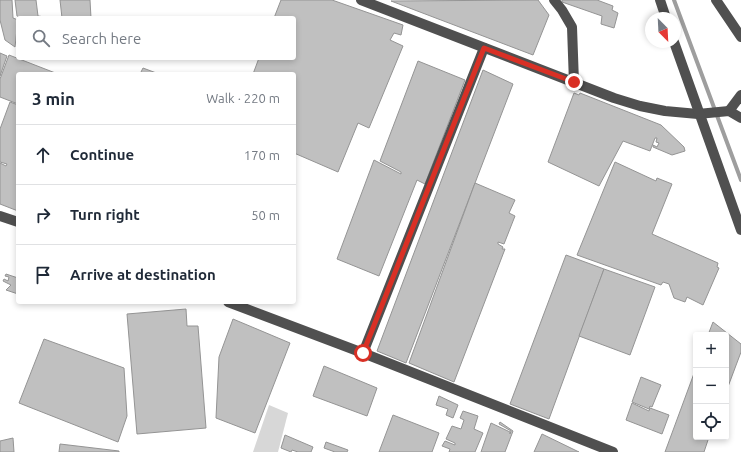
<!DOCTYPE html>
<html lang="en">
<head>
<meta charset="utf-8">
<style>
	:root { --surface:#fff; --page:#f6f6f7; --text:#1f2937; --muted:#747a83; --line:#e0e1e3 }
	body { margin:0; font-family:Ubuntu,sans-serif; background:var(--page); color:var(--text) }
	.controls { position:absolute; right:12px; bottom:12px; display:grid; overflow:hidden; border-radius:4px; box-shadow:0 2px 6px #0003 }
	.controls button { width:36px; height:36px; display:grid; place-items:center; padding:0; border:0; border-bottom:1px solid var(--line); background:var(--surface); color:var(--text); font:20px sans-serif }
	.compass { position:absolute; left:645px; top:12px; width:36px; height:36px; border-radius:50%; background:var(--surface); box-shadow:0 2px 6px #0003; rotate:156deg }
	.stop { position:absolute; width:12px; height:12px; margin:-9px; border:3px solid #d93025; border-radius:50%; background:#fff }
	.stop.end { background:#d93025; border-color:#fff; box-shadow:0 1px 4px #0008 }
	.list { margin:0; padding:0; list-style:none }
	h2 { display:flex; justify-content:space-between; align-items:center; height:52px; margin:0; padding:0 16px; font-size:17px }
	h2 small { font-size:13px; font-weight:400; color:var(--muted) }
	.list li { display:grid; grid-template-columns:26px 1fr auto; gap:12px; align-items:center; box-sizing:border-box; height:60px; padding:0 16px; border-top:1px solid var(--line) }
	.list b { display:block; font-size:15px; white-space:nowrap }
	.list em { font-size:13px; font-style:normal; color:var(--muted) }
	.icon { flex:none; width:22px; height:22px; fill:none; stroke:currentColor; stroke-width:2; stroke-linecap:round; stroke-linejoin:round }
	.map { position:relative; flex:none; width:741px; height:452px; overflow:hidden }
	.search { position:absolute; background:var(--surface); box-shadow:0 2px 6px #0003; left:16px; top:16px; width:280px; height:44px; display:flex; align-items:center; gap:10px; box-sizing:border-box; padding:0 14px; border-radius:4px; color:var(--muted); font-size:15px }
	.panel { position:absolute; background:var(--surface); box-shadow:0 2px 6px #0003; left:16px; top:72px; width:280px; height:232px; border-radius:4px }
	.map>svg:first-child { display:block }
</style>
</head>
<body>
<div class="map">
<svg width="741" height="452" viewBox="0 0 741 452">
	<rect width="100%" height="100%" fill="#fff"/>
	<path fill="#d7d7d7" d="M269,405L288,413L278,452H253Z"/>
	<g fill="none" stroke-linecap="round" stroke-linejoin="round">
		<path stroke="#9e9e9e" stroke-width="4" d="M674,0L741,180"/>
	</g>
	<g fill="#c0c0c0" stroke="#949494">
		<path d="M0,0H12L13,18L18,20L15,47L5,40L0,20Z"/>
		<path d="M15,0H36L38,16L52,18H20L17,16Z"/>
		<path d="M60,0H90L91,18H62Z"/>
		<path d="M281,0H332L403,25L401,35L394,33L390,40L403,46L369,128L358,123L338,172L294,153V74H253L259,58H294V18H274Z"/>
		<path d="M538,0L549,15L533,55L391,1Z"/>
		<path d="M562,0H597L613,6L612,10L618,13L614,28L601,24L602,16L562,2Z"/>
		<path d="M0,53L7,56L0,76Z"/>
		<path d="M9,55L58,74H18V104L0,97V79Z"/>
		<path d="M418,61L465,80L425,184L417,180L379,276L337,259L374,160L401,174V172L380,161Z"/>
		<path d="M143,68L159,74H140Z"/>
		<path d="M483,70L513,84L406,363L377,351Z"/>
		<path d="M574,93L579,95L580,93L661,125L684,147L685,151L672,155L653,147V145L657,147L659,143L656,142L657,138H655L650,151L623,141L599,186L548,162Z"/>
		<path d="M10,102L18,105V211L0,204V163L6,166L7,164L0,162V129Z"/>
		<path d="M615,162L656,181L657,178L672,184L652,234L718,263L717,267L719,268L703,305L687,297L685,302L674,298L669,284L663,282L661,285L577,255Z"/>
		<path d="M475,183L515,200L509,213L515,216L504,244L498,242V244L503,247L502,249H505L454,382L409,363Z"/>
		<path d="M566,255L604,269L549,419L510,404Z"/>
		<path d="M604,269L655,287L630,355L579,336Z"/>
		<path d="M6,274L18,278V294L6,290L11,285L3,281L4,279L8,281L9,277L5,276Z"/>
		<path d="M186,309L187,326H198L206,428L137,434L127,314Z"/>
		<path d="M233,319L290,343L255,433L216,418L219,357Z"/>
		<path d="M713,322L741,344V352L726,392V335H708Z"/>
		<path d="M44,339L124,368L127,416L118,442L19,403Z"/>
		<path d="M324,366L377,388L367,416L313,396Z"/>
		<path d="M696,368V437H709L704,452H665Z"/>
		<path d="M641,377L661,385L652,407L650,406L649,409L632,402Z"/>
		<path d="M439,396L458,405L453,418L446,415L448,409L436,405Z"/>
		<path d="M632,403L649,411L650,408L669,415L662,434L626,420Z"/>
		<path d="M463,411L478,416L474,429L483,433L475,452H449L450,449L442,446L445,441L455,445V443L446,439L452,426L461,429L464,420L460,418Z"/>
		<path d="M393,415L439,433L432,452H379Z"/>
		<path d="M500,422L513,431L505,452H481L491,423L510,432V434L511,431L499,424Z"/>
		<path d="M542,434L579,452H534Z"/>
		<path d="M285,435L313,447L311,452H298L292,450L291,452L281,448Z"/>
		<path d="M13,438L14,452H0V441Z"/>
		<path d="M326,442L348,450L347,452H335L324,448Z"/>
		<path d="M60,444L119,451V452H59Z"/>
	</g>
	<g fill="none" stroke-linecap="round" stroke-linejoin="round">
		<g stroke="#505050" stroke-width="10">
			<path d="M361,0L614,98L640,106L665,111L698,114L729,111L741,118"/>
			<path d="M554,0L562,10L572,27L574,83"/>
			<path d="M660,0L666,18"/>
			<path d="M716,0L741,37"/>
			<path d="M674,42L741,230"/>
			<path d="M729,111L741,95"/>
			<path d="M0,216L18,222"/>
			<path d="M228,302L363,353L613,452"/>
			<path d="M363,353L484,48"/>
		</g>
	</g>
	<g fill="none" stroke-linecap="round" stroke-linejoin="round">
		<path stroke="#d93025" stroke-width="5" d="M363,353L484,48L574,82"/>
	</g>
</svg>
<div class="controls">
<button>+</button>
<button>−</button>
<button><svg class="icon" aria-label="locate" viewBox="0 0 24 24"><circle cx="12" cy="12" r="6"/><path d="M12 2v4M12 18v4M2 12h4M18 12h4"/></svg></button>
</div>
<svg class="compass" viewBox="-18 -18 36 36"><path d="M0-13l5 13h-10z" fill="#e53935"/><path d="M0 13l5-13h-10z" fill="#747a83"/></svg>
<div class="stop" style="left:363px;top:353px"></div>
<div class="stop end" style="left:574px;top:82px"></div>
<div class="search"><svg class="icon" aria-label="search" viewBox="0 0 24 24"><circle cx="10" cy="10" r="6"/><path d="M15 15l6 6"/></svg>Search here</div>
<section class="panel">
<h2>3 min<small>Walk · 220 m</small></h2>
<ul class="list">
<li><svg class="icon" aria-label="ahead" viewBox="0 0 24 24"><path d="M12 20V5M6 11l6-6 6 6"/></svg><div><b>Continue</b></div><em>170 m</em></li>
<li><svg class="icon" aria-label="right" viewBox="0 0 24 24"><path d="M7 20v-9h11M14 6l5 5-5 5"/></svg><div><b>Turn right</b></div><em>50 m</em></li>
<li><svg class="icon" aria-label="arrive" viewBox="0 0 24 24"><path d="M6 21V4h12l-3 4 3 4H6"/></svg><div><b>Arrive at destination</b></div></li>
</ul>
</section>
</div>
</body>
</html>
